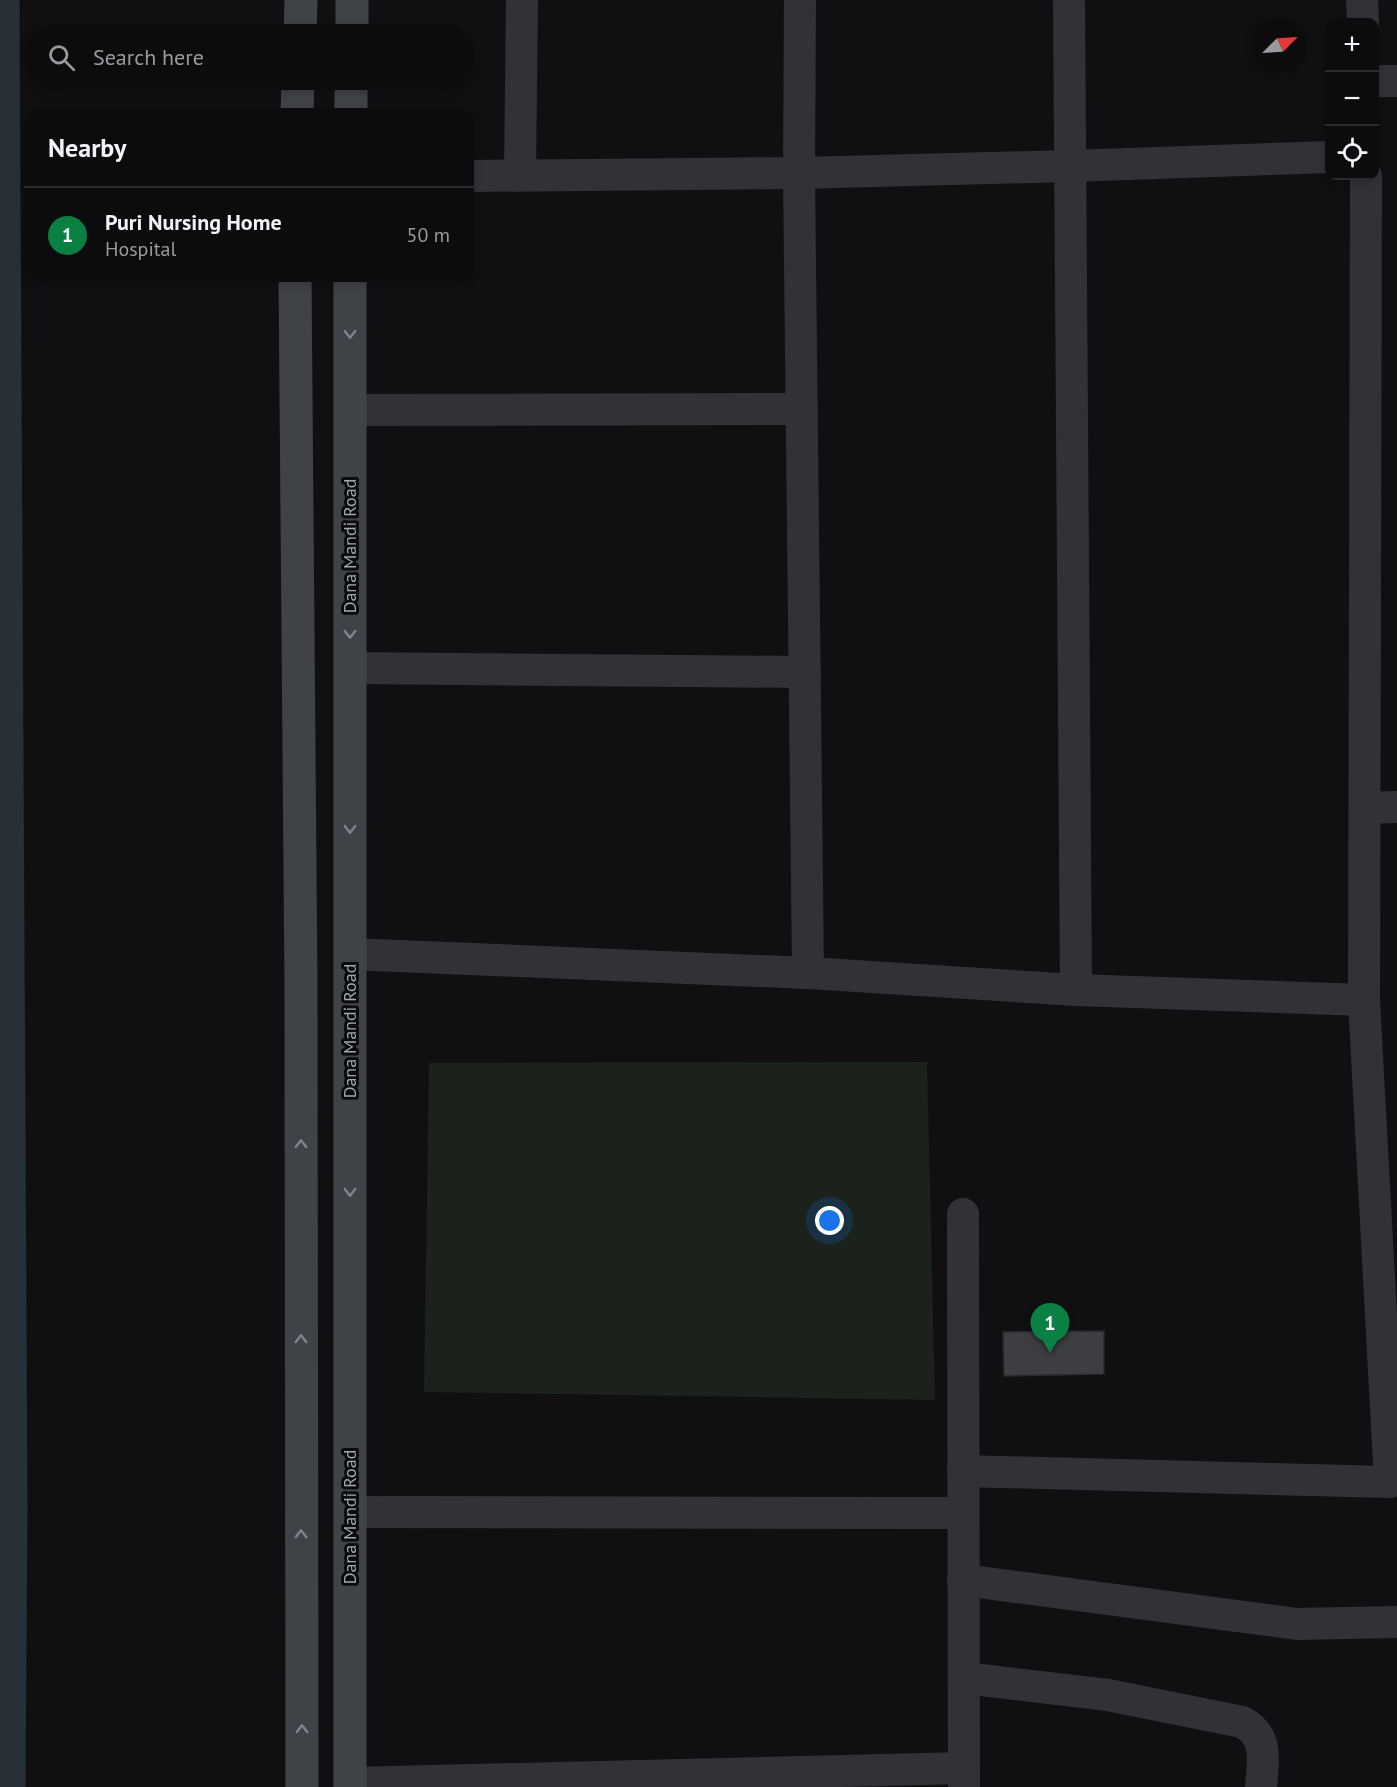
<!DOCTYPE html>
<html lang="en">
<head>
<meta charset="utf-8">
<style>
	:root { --surface:#0c0c0e; --page:#1a1a1c; --text:#f1f3f6; --muted:#9a9b9e; --line:#2c2c2e; --accent:#0b8043 }
	body { margin:0; font-family:"PT Sans",sans-serif; background:var(--page); color:var(--text) }
	.controls { position:absolute; right:18px; top:18px; display:grid; overflow:hidden; border-radius:12px; box-shadow:0 3px 9px #0003 }
	.controls button { width:54px; height:54px; display:grid; place-items:center; padding:0; border:0; border-bottom:2px solid var(--line); background:var(--surface); color:var(--text); font:30px sans-serif }
	.compass { position:absolute; left:1253px; top:18px; width:54px; height:54px; border-radius:50%; background:var(--surface); box-shadow:0 3px 9px #0003; rotate:66deg }
	.you { position:absolute; left:830px; top:1221px; width:21px; height:21px; margin:-15px; border:4px solid #fff; border-radius:50%; background:#1a73e8; box-shadow:0 0 0 9px #1a73e833 }
	.badge { display:grid; place-items:center; width:39px; height:39px; border-radius:50%; background:var(--accent); color:#fff; font-size:20px; font-weight:700 }
	.pin { position:absolute; translate:-50% -50px; filter:drop-shadow(0 2px 3px #0008) }
	.pin::after { content:''; position:absolute; top:32px; width:21px; height:18px; background:inherit; clip-path:polygon(0 0,100% 0,50% 100%) }
	.list { margin:0; padding:0; list-style:none }
	h2 { display:flex; justify-content:space-between; align-items:center; height:78px; margin:0; padding:0 24px; font-size:26px }
	h2 small { font-size:20px; font-weight:400; color:var(--muted) }
	.list li { display:grid; grid-template-columns:39px 1fr auto; gap:18px; align-items:center; box-sizing:border-box; height:96px; padding:0 24px; border-top:2px solid var(--line) }
	.list b { display:block; font-size:22px; white-space:nowrap }
	.list p { margin:0; font-size:20px; white-space:nowrap; color:var(--muted) }
	.list em { font-size:20px; font-style:normal; color:var(--muted) }
	.icon { flex:none; width:33px; height:33px; fill:none; stroke:currentColor; stroke-width:2; stroke-linecap:round; stroke-linejoin:round }
	.map { position:relative; flex:none; width:1397px; height:1787px; overflow:hidden }
	.search { position:absolute; background:var(--surface); box-shadow:0 3px 9px #0003; left:24px; top:24px; width:450px; height:66px; display:flex; align-items:center; gap:15px; box-sizing:border-box; padding:0 21px; border-radius:33px; color:var(--muted); font-size:22px }
	.panel { position:absolute; background:var(--surface); box-shadow:0 3px 9px #0003; left:24px; top:108px; width:450px; height:174px; border-radius:18px }
	.map>svg:first-child { display:block }
</style>
</head>
<body>
<div class="map">
<svg width="1397" height="1787" viewBox="0 0 1397 1787">
	<rect width="100%" height="100%" fill="#101012"/>
	<path fill="#1a221b" d="M927,1062L935,1400L424,1392L429,1063Z"/>
	<g fill="none" stroke-linecap="round" stroke-linejoin="round">
		<path stroke="#263036" stroke-width="33" d="M3,0L11,1509L9,1787"/>
	</g>
	<path fill="#3c3e42" stroke="#2a2a2e" stroke-width="1.5" d="M1104,1331V1374L1004,1376L1003,1332Z"/>
	<g fill="none" stroke-linecap="round" stroke-linejoin="round">
		<g stroke="#313237" stroke-width="32">
			<path d="M800,0L799,173L808,973"/>
			<path d="M1069,0L1076,990"/>
			<path d="M1362,0L1363,22"/>
			<path d="M1374,81H1397"/>
			<path d="M520,175L522,0"/>
			<path d="M468,176L799,173L1070,166L1330,157"/>
			<path d="M350,410L802,409"/>
			<path d="M350,668L805,672"/>
			<path d="M1365,808L1397,807"/>
			<path d="M350,954L808,973L1076,990L1364,1000"/>
			<path d="M963,1214L964,1787"/>
			<path d="M963,1471L1390,1482L1364,1000L1366,176"/>
			<path d="M350,1512L963,1513"/>
			<path d="M963,1580L1297,1624L1397,1622"/>
			<path d="M964,1678L1108,1695L1242,1722C1269,1736 1263,1761 1261,1787"/>
			<path d="M350,1783L964,1768"/>
		</g>
		<g stroke="#3f4247" stroke-width="33">
			<path d="M300,34L301,0"/>
			<path d="M352,34V0"/>
			<path d="M297,114L298,80"/>
			<path d="M351,114V80"/>
			<path d="M295,276L301,989L302,1787"/>
			<path d="M350,276V1787"/>
		</g>
	</g>
	<defs><path id="oneway-chevron" d="M-2-3.5L2.5 0L-2 3.5" fill="none" stroke-width="1.6" stroke-linecap="round" stroke-linejoin="round" transform="scale(1.5)"/></defs>
	<g stroke="#7e848d">
		<use href="#oneway-chevron" transform="translate(350 334) rotate(90)"/>
		<use href="#oneway-chevron" transform="translate(350 634) rotate(90)"/>
		<use href="#oneway-chevron" transform="translate(350 829) rotate(90)"/>
		<use href="#oneway-chevron" transform="translate(301 1144) rotate(-90)"/>
		<use href="#oneway-chevron" transform="translate(350 1192) rotate(90)"/>
		<use href="#oneway-chevron" transform="translate(301 1339) rotate(-90)"/>
		<use href="#oneway-chevron" transform="translate(301 1534) rotate(-90)"/>
		<use href="#oneway-chevron" transform="translate(302 1729) rotate(-90)"/>
	</g>
	<g text-anchor="middle" stroke-width="6" stroke-linejoin="round" paint-order="stroke">
		<g font-size="18" fill="#a0a8b3" stroke="#0b0b0d">
			<text transform="translate(350 546) rotate(-90)" y="6">Dana Mandi Road</text>
			<text transform="translate(350 1031) rotate(-90)" y="6">Dana Mandi Road</text>
			<text transform="translate(350 1517) rotate(-90)" y="6">Dana Mandi Road</text>
		</g>
	</g>
</svg>
<div class="controls">
<button>+</button>
<button>−</button>
<button><svg class="icon" aria-label="locate" viewBox="0 0 24 24"><circle cx="12" cy="12" r="6"/><path d="M12 2v4M12 18v4M2 12h4M18 12h4"/></svg></button>
</div>
<svg class="compass" viewBox="-18 -18 36 36"><path d="M0-13l5 13h-10z" fill="#e53935"/><path d="M0 13l5-13h-10z" fill="#9a9b9e"/></svg>
<div class="you"></div>
<div class="pin badge" style="left:1050px;top:1353px">1</div>
<div class="search"><svg class="icon" aria-label="search" viewBox="0 0 24 24"><circle cx="10" cy="10" r="6"/><path d="M15 15l6 6"/></svg>Search here</div>
<section class="panel">
<h2>Nearby<small></small></h2>
<ul class="list">
<li><span class="badge">1</span><div><b>Puri Nursing Home</b><p>Hospital</p></div><em>50 m</em></li>
</ul>
</section>
</div>
</body>
</html>
